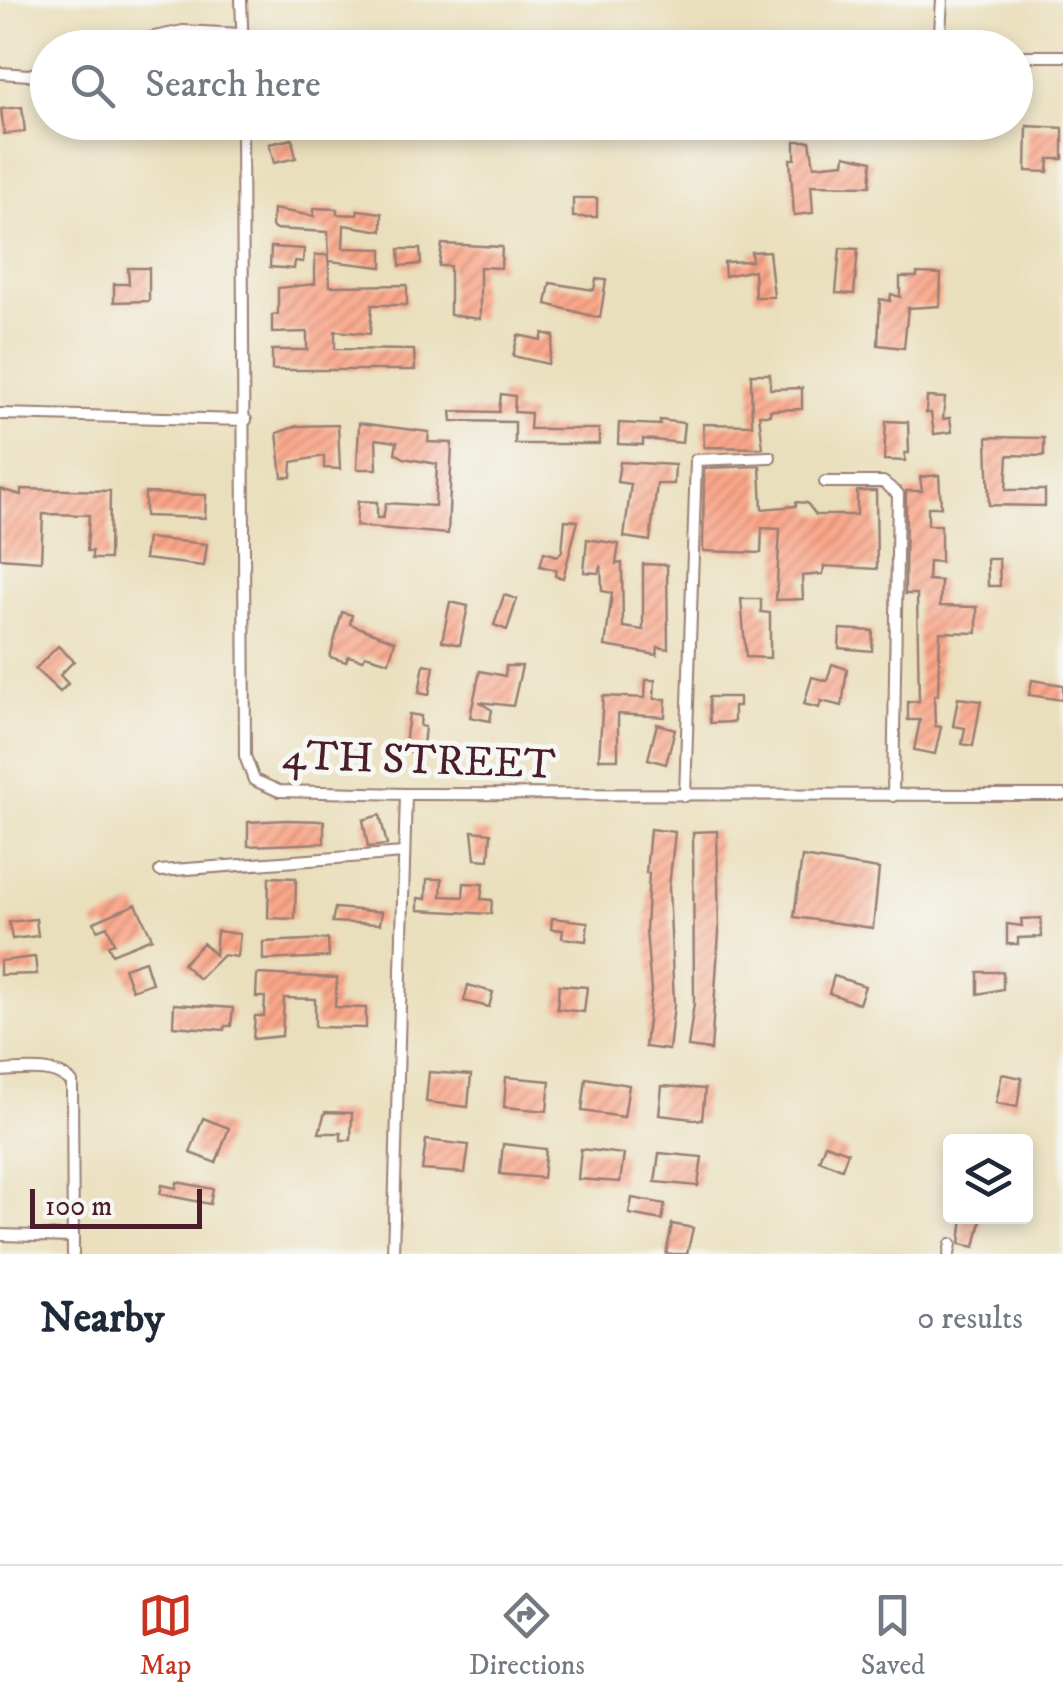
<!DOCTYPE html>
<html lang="en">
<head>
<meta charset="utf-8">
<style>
	:root { --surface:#fff; --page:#f6f6f7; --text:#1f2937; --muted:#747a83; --line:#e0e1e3; --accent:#c8321e }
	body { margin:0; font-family:"IM FELL DW Pica",serif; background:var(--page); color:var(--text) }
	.controls { position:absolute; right:30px; bottom:30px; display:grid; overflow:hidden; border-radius:10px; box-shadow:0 5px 15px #0003 }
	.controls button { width:90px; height:90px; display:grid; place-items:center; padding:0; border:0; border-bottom:2px solid var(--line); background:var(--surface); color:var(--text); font:50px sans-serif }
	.scale { position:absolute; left:30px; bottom:25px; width:172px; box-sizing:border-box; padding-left:10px; border:5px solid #4a1f2b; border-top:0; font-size:28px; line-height:35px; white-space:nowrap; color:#4a1f2b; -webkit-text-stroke:8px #f6f6f2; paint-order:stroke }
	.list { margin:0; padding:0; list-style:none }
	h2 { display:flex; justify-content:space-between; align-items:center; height:130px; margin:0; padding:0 40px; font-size:42px }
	h2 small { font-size:32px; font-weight:400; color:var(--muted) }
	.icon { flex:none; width:55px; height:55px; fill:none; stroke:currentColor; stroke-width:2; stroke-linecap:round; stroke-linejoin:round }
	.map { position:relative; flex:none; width:1063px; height:1254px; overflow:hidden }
	.search { position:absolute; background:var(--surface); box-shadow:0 5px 15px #0003; left:30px; right:30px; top:30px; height:110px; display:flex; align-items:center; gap:25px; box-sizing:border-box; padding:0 35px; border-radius:55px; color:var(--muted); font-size:38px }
	.sheet { height:310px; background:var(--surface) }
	nav { display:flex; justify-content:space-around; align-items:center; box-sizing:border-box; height:140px; border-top:2px solid var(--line); background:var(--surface); font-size:28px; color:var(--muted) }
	nav a { display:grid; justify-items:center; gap:5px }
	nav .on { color:var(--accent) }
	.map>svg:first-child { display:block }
</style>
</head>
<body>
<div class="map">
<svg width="1063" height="1254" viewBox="0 0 1063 1254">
	<defs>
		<pattern id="building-hatch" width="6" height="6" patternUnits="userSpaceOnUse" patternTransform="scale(2.5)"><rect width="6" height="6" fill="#fba78a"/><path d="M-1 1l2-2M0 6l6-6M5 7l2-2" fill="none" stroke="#cd8771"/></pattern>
	</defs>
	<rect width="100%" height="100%" fill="#f6f6f2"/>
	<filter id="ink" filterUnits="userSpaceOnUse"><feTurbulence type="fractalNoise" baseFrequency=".01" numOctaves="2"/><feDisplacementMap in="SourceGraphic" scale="20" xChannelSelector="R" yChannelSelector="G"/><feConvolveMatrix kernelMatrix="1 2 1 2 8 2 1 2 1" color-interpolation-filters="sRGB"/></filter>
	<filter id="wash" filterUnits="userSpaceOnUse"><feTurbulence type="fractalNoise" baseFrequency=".0048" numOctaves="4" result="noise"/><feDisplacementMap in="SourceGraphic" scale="40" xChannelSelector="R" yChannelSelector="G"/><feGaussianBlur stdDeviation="2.25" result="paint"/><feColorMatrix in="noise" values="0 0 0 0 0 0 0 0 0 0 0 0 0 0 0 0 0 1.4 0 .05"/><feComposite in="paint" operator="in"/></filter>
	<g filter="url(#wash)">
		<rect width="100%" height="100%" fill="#eadfbc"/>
		<g id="blocks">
			<g fill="url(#building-hatch)">
				<path d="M22,107L25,132L4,134L1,109Z"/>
				<path d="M1027,126L1063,128V159H1049L1048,172L1026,171Z"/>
				<path d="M292,139L296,158L274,163L269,144Z"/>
				<path d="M795,141H810L814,166L844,163L845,155L872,161L870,186L811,185L813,213L794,215L790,159H795Z"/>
				<rect x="573" y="198" width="24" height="19"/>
				<path d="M314,208L337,209V214L357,215L358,210L382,213V231L344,225L343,248L382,249V267L329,261L328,232L274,229L272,226L273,209L314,216Z"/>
				<path d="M442,244L502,247L501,268L480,267V319L450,315V266H439Z"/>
				<path d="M271,247L304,249L303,262L295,261L294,269L270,267Z"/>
				<path d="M840,248L858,249L854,294L836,293Z"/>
				<path d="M399,249H420L421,264L400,266Z"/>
				<path d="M769,251L774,297H755L754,270L725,276L724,262L752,261L751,252Z"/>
				<path d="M315,255H328L330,286L407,285V305H372L370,334L335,331V349L414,350L415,370H272V350H307V332L272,333V315L278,314V288L315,284Z"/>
				<path d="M128,268H149V301L114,302V284H129Z"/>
				<path d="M917,273L941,274L940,306L908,308L904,348L878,345L880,299L890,301L891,294L900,297V277H917Z"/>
				<path d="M596,279L606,280L600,318L546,304L550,283L594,290Z"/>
				<path d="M543,333L554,336L548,364L513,356L518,335L541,340Z"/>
				<path d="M751,374H770V389L802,388V409L770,410V415H759L763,448L704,447L703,424L752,425Z"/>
				<path d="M501,394L515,396L514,412L531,413L530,429H599V444H515V422L452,421L451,411L499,412Z"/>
				<path d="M927,397L945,398L943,419L950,418L952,432L934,434L931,413H926Z"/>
				<path d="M660,420L684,423L682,443L643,439V445L618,444L619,423L660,425Z"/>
				<path d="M886,421L908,422L909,453H905V461L884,460Z"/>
				<path d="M359,423L429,432L428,442L452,443L448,534L356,526L358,501L377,502V518H383L386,503L435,506L437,464L404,458L395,453L397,442L376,439L377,469H357Z"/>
				<path d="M338,425L340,469L324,468V456L292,462L291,477H282L277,433L297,426Z"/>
				<path d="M987,437L1044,438V456L1008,455L1006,490H1045V506L989,505Z"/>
				<path d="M620,462L675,465L674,484H657L650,541L624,537L631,484L617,482Z"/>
				<path d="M760,466L762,509L796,506V502L807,503L816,515H857V491H876L877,569L824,566L823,574L802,576L803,599L776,600L780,529L762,528L761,553L703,551L704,468Z"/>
				<path d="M939,475L941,507H928V525H941V562L929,561L928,580L941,581L940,606L977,607V633L940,632L938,695H934L935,726L941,727L935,754L914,750L920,720H908V702L919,701L917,594H905L906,491H922L920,477Z"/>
				<path d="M0,489L21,495V489L110,491L109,559H92V551H87L89,515L43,514L41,561L0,558Z"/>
				<path d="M145,493L206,495L205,518L145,516Z"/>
				<path d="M565,520L578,521L563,578L555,576L556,570L540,566L544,552L558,556L562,551Z"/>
				<path d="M147,538L207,544L204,566L144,559Z"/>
				<path d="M587,539L619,544L616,564L622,563L623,627L643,630V564L667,565L668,649L658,647L657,655L605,646L612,593L602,591L601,565L598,573L584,572Z"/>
				<path d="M987,559H999L1000,586H988Z"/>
				<path d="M504,595L517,599L507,630L494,625Z"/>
				<path d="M741,599H761V612L770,613V658L746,657Z"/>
				<path d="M450,602L468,606L460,645L442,641Z"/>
				<path d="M342,612L352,615L350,624L395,641L389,662L365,655L363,660L348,656L346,662L330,657Z"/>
				<path d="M840,629L873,631L872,651L839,648Z"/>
				<path d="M58,646L74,661L60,675L68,684L60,692L35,669Z"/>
				<path d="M424,664L434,666L429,695L419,693Z"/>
				<path d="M832,664L847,669L842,706L821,701L819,708L804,704L812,677L827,681Z"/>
				<path d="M506,666H522L513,706L479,702L492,710L490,721L470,717L480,671L505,676Z"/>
				<path d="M646,680H655L654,699H666L665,717L618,714V759H599L603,696L645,698Z"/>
				<path d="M1032,680L1063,685V700L1029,695Z"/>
				<path d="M709,697H739V706H734V722L710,723Z"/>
				<path d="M958,698L981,701L973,746L962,744L965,728L953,726Z"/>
				<path d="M409,714L421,716L420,726L425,727L422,754L404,752Z"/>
				<path d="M657,724L675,729L666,764L648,759Z"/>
				<path d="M380,815L387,845L368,847L363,820Z"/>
				<path d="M286,820L324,821V843L248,846V822Z"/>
				<path d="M650,829L675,832L669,887L674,1005L669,1050L645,1047L651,991L646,930L649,873H646Z"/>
				<path d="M472,831L491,833L489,860L475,859Z"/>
				<path d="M717,831L719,932L711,1050L688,1047L694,1003L693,832Z"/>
				<path d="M802,857L879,869L873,928L794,917Z"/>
				<path d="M269,877L296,878L295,919L268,918Z"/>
				<path d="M427,879H442L441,896L463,897L464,883L483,884L481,899L492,900L491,914L418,910V898L426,899Z"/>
				<path d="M136,904L152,938L112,954L108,945L114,943L107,926L97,930L94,922Z"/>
				<path d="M335,908L382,912L380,924L332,922Z"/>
				<path d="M552,918L588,922L586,941L562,938L563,930L551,929Z"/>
				<path d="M1041,918L1042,937L1018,938V944H1007V924L1022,926L1021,919Z"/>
				<path d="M36,919L38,936L12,939L9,922Z"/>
				<path d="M217,931L240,934L237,957L223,955L199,979L183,964L203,943L215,955Z"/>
				<path d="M328,939L329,957L263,960V942Z"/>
				<path d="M35,957L37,974L0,975V961Z"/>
				<path d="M145,961L152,983L132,990L124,968Z"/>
				<path d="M978,972H1003V989L978,994Z"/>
				<path d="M257,974L337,978L335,1007L366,1008V1028L315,1027V999L284,998L282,1036L253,1039L255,1016H264L265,997H256Z"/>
				<path d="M834,976L865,986L859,1004L829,993Z"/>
				<path d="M468,985L493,992L489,1007L464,1001Z"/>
				<path d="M559,985L587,987L584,1012L557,1009Z"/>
				<path d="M174,1004L233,1008L231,1026H225L224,1030L173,1026Z"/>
				<path d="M429,1072L471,1075L468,1107L426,1102Z"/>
				<path d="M1002,1074L1022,1078L1017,1107L996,1103Z"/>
				<path d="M506,1077L550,1081L547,1111L504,1107Z"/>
				<path d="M586,1078L629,1085L624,1117L582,1111Z"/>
				<path d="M662,1086L705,1089L702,1120L659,1115Z"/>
				<path d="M325,1112L352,1113L351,1140H341V1133H319Z"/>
				<path d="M203,1118L229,1128L216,1163L190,1153Z"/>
				<path d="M426,1140L469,1145L465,1173L422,1170Z"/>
				<path d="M503,1144L546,1149L543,1178L500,1174Z"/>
				<path d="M825,1144L848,1152L842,1169L819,1160Z"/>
				<path d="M581,1149L624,1154L620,1182L578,1179Z"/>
				<path d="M659,1153L702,1157L698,1186L655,1182Z"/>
				<path d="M177,1182L213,1189L210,1204L160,1194L162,1185L176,1188Z"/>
				<path d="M632,1198L665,1204L662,1220L629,1214Z"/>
				<path d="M963,1216H982L975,1247L960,1244Z"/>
				<path d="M672,1224L693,1228L687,1254H666Z"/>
			</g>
		</g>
	</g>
	<g filter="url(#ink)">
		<use href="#blocks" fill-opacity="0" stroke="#9a7f74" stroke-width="2.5"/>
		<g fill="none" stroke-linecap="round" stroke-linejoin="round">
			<g stroke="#9a7f74" stroke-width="14">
				<g id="minor">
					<path d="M241,0L243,48"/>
					<path d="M101,48L183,31L242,34"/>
					<path d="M939,48L942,0"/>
					<path d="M1016,56H1063"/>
					<path d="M0,73L29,75L48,69"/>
					<path d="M242,122L245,756L254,780L279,791L406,794L1063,795"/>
					<path d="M0,414L246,420"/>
					<path d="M825,482H883L898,494L893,796"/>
					<path d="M685,796L696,460L770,457"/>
					<path d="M160,871L404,853"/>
					<path d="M0,1071C25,1070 53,1065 72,1082L73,1254"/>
					<path d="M0,1235L73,1237"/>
					<path d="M393,1254L406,794"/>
					<path d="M949,1254L951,1244"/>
				</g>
			</g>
			<use href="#minor" stroke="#fff" stroke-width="10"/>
		</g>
	</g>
	<g text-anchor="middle" stroke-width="10" stroke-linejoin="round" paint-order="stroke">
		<g font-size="42" fill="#4a1f2b" stroke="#f6f6f2">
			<text transform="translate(419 758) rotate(2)" y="15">4TH STREET</text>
		</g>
	</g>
</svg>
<div class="controls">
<button><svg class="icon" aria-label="layers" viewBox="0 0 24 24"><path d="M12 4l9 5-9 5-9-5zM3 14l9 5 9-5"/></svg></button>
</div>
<div class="scale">100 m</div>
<div class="search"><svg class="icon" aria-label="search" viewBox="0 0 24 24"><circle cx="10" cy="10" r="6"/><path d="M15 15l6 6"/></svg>Search here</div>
</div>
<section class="sheet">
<h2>Nearby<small>0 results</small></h2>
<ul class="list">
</ul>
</section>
<nav>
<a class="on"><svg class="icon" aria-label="map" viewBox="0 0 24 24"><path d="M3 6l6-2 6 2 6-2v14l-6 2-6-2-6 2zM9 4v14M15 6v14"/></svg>Map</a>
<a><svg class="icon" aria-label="directions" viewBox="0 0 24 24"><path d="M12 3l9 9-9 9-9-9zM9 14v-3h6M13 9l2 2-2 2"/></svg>Directions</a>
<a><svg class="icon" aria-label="saved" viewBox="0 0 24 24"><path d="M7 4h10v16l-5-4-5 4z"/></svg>Saved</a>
</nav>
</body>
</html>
